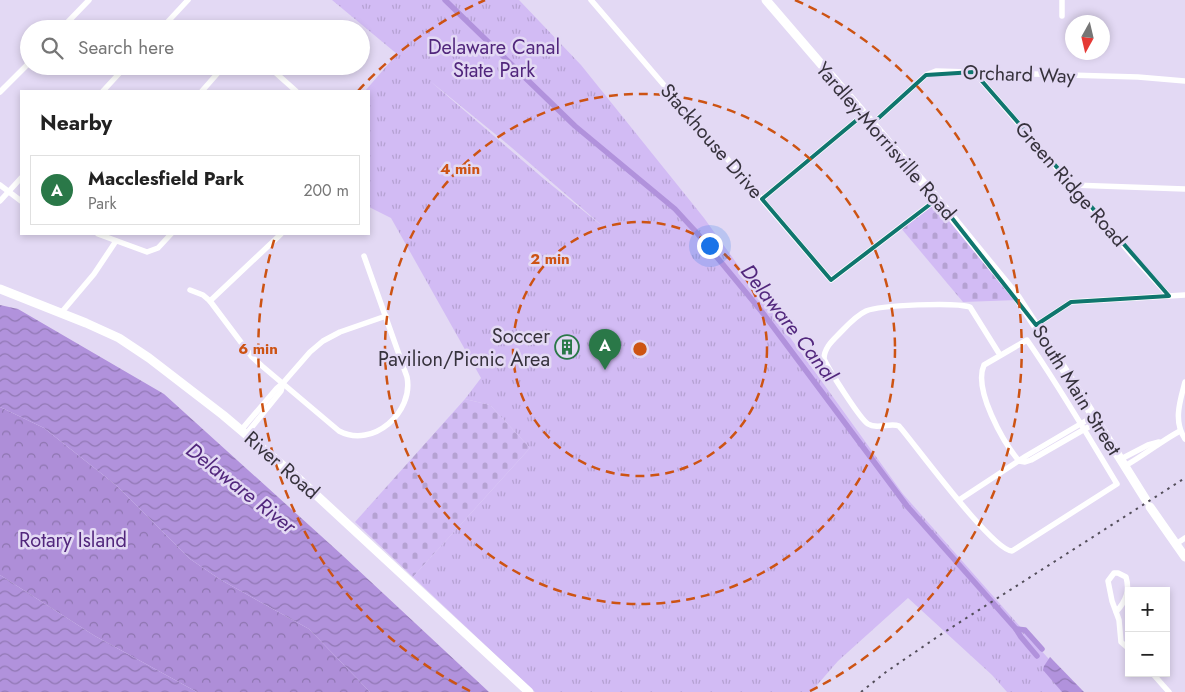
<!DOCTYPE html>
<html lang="en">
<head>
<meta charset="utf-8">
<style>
	:root { --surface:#fff; --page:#f2f2f2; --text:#222; --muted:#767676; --line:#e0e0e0; --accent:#2a7848 }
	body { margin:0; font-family:Jost,sans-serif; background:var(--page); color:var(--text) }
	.controls { position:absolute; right:15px; bottom:15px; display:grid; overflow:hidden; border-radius:0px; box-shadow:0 2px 8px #0003 }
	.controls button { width:45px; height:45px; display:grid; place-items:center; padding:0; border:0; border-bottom:1px solid var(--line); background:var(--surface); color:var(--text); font:25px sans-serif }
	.compass { position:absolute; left:1065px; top:15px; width:45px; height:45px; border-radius:50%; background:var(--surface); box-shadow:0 2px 8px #0003; rotate:188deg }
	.you { position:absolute; left:709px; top:245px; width:18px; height:18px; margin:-12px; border:4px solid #fff; border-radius:50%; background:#1a73e8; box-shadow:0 0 0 8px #1a73e833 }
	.badge { display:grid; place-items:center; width:32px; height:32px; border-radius:50%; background:var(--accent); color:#fff; font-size:16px; font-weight:700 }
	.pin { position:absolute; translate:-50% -41px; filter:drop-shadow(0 1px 2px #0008) }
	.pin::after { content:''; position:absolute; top:26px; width:18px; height:15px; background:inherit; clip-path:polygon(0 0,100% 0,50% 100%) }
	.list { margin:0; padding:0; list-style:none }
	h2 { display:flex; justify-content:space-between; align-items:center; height:65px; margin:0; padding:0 20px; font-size:21px }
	h2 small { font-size:16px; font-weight:400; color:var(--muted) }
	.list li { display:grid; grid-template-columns:32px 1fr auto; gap:15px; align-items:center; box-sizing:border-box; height:70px; margin:0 10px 10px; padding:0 10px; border:1px solid var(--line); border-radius:0px }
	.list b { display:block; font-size:19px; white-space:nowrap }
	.list p { margin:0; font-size:16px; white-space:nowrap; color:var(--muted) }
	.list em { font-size:16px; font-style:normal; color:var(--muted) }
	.icon { flex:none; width:28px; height:28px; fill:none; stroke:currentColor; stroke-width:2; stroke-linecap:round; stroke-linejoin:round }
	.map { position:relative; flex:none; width:1185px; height:692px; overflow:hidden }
	.search { position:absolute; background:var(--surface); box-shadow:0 2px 8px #0003; left:20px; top:20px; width:350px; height:55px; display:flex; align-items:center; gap:12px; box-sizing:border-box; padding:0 18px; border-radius:28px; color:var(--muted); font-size:19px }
	.panel { position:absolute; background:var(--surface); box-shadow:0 2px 8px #0003; left:20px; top:90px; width:350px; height:145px; border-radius:0px }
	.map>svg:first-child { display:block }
</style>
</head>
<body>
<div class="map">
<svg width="1185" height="692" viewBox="0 0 1185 692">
	<defs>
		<pattern id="forest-crowns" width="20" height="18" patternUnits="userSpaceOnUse" patternTransform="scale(1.25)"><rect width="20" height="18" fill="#ae8ed8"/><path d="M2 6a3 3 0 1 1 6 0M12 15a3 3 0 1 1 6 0" fill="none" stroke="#8e75b0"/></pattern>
		<pattern id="cemetery-stones" width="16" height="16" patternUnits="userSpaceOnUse" patternTransform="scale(1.25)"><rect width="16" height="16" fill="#d2bbf4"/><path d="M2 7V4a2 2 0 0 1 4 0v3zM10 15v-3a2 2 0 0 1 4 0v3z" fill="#b5a1d2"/></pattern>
		<pattern id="park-tufts" width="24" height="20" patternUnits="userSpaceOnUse" patternTransform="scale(1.25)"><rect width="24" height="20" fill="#d2bbf4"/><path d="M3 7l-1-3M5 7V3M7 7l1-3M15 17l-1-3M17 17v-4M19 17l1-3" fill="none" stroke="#b5a1d2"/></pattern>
		<pattern id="water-waves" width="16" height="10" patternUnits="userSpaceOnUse" patternTransform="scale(1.25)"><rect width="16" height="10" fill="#b192dc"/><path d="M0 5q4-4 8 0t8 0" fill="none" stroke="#9178b4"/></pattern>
	</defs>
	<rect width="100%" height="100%" fill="#e3d9f4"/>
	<path fill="url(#forest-crowns)" d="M0,407L44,428L117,486L190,559L221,580L309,629L370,692H197L95,636L0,575Z"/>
	<g fill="url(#cemetery-stones)">
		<path d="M937,199L1019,300L963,302L900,227Z"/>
		<path d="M465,399L490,405L530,448L413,577L355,522Z"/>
	</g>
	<path fill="url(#park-tufts)" fill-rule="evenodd" d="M332,0H519L581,65L704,218L903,494L1047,657L1082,692H1007L992,675L908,598L838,661L811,692H535L413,577L530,448L490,405L465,399L481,378L391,218L369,207V91H365L397,54ZM430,81L505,142L606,229L544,179Z"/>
	<g fill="url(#water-waves)">
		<path d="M0,305L18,309L164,394L341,554L489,692H370L309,629L221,580L190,559L117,486L44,428L0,407Z"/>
		<path d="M0,575L95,636L197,692H0Z"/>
		<path d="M1050,657L1084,692H1062L1043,670L1044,666Z"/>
	</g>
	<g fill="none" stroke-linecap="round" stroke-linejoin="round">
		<g stroke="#b192dc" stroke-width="5.5">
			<path d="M445,0L575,126L675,209L697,233L762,312L907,506L1016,629L1021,637L1037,656"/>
			<path d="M1016,629L1025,630L1042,649"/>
		</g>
		<g stroke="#fff" stroke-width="5.5">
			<path d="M591,0L831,280L937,199"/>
			<path d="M1062,0V16"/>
			<path d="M61,29L89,0"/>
			<path d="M161,29L188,0"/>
			<path d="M268,66L296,91"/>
			<path d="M974,72L1136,260L1169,296"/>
			<path d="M103,91L126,66"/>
			<path d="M202,91L224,66"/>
			<path d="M0,92L29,63"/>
			<path d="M872,124L926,75L936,71L1138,77L1185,81"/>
			<path d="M0,185L21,201"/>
			<path d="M1072,185L1185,189"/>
			<path d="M762,199L864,114"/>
			<path d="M0,201L21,178"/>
			<path d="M98,234L147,252L158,248L171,234"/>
			<path d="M190,290L203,295L210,301L252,357L262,366L339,431C373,449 414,412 407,377L364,256"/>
			<path d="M210,301L281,234"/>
			<path d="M61,313L94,274L116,241"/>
			<path d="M1036,325L1071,302L1185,295"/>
			<path d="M1000,355L970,307C955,302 880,305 866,311C855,316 846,327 837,336C831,342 824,349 824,359C829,370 860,419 868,424C878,430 890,422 899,426C917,447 992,550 1012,551L1117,484C1088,436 1059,386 1027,340L984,365C973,389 1003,442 1019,461L1025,462L1031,460L1097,422"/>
			<path d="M1185,382C1180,401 1173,421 1185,439"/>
			<path d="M242,429L277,388L283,383L310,352L323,341L340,332L386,316"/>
			<path d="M247,433L281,391L283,383"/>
			<path d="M1121,459L1148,445L1159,442"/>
			<path d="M1125,466C1145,455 1161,441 1180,431"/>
			<path d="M959,500L1026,456L1094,416"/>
			<path d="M1176,544L1185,538"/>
			<path d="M1116,612C1126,601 1130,591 1126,577L1118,573H1114L1108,581L1112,601L1119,620L1121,642L1129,649"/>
			<path d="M1152,673L1169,692"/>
		</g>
		<path stroke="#fff" stroke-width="9" d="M0,289L86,323L119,338L149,358L223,415L300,480L529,692"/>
		<g stroke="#fff" stroke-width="9">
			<path d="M766,0L937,199L1017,297L1071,380L1146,500"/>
			<path d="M1150,507L1185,557"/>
		</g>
		<path stroke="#534e5a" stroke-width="2" stroke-dasharray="2.5 5" stroke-linecap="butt" d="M861,692L886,672L943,633L1185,478"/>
	</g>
	<path fill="none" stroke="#0f766e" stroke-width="4" stroke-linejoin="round" d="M974,72L1169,296L1071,302L1036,325L937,199L831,280L762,199L864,114L872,124L926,75Z"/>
	<g fill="none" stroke="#cd5313" stroke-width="2.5" stroke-dasharray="9 6">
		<circle cx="640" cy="349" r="127"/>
		<circle cx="640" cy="349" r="255"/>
		<path d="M470 691A382 382 0 0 1 276 234M358 91A382 382 0 0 1 485 0M795 0A382 382 0 0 1 810 691"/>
	</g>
	<defs>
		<g id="building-ring" transform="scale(1.25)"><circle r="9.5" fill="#e3d9f4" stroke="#2a7848" stroke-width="1.5"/><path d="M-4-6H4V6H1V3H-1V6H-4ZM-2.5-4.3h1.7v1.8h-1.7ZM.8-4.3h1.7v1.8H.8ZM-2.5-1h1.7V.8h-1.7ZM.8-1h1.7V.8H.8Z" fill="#2a7848"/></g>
	</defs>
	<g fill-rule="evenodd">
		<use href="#building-ring" x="567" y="347"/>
	</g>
	<g text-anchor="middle" stroke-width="5" stroke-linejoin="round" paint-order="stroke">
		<g font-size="20" fill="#51267c" stroke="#e3d9f4">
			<text x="494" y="54">Delaware Canal<tspan x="494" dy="23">State Park</tspan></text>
			<text x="73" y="547">Rotary Island</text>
		</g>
		<g font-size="20" fill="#36323c" stroke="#e3d9f4">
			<text transform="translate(1019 74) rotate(2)" y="7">Orchard Way</text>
			<text transform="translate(712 141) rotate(49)" y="7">Stackhouse Drive</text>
			<text transform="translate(886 141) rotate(49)" y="7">Yardley-Morrisville Road</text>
			<text transform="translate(1071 184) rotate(49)" y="7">Green Ridge Road</text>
			<text transform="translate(1077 390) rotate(58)" y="7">South Main Street</text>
			<text transform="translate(282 465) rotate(41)" y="7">River Road</text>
		</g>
		<g font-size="20" fill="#36323c" stroke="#e3d9f4" text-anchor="end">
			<text x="550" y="343">Soccer<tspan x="550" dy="23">Pavilion/Picnic Area</tspan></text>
		</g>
		<g font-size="21" font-style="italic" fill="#52277d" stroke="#e3d9f4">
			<text transform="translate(789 323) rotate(52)" y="7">Delaware Canal</text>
			<text transform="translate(241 488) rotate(38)" y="7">Delaware River</text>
		</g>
	</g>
	<circle cx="640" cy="349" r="8" fill="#cd5313" stroke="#e3d9f4" stroke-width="2.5"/>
	<g font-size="15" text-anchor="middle" font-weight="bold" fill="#cd5313" stroke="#e3d9f4" stroke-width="5" stroke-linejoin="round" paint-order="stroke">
		<text x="460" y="174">4 min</text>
		<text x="550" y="264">2 min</text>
		<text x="258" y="354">6 min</text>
	</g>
</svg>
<div class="controls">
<button>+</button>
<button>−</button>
</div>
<svg class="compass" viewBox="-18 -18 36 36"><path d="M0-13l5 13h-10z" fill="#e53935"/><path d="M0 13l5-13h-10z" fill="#767676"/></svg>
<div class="you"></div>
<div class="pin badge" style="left:605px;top:370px">A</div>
<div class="search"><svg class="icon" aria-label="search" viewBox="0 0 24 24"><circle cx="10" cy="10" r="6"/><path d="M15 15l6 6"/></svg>Search here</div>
<section class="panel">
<h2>Nearby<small></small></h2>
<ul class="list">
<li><span class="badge">A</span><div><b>Macclesfield Park</b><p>Park</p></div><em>200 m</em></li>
</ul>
</section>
</div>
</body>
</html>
